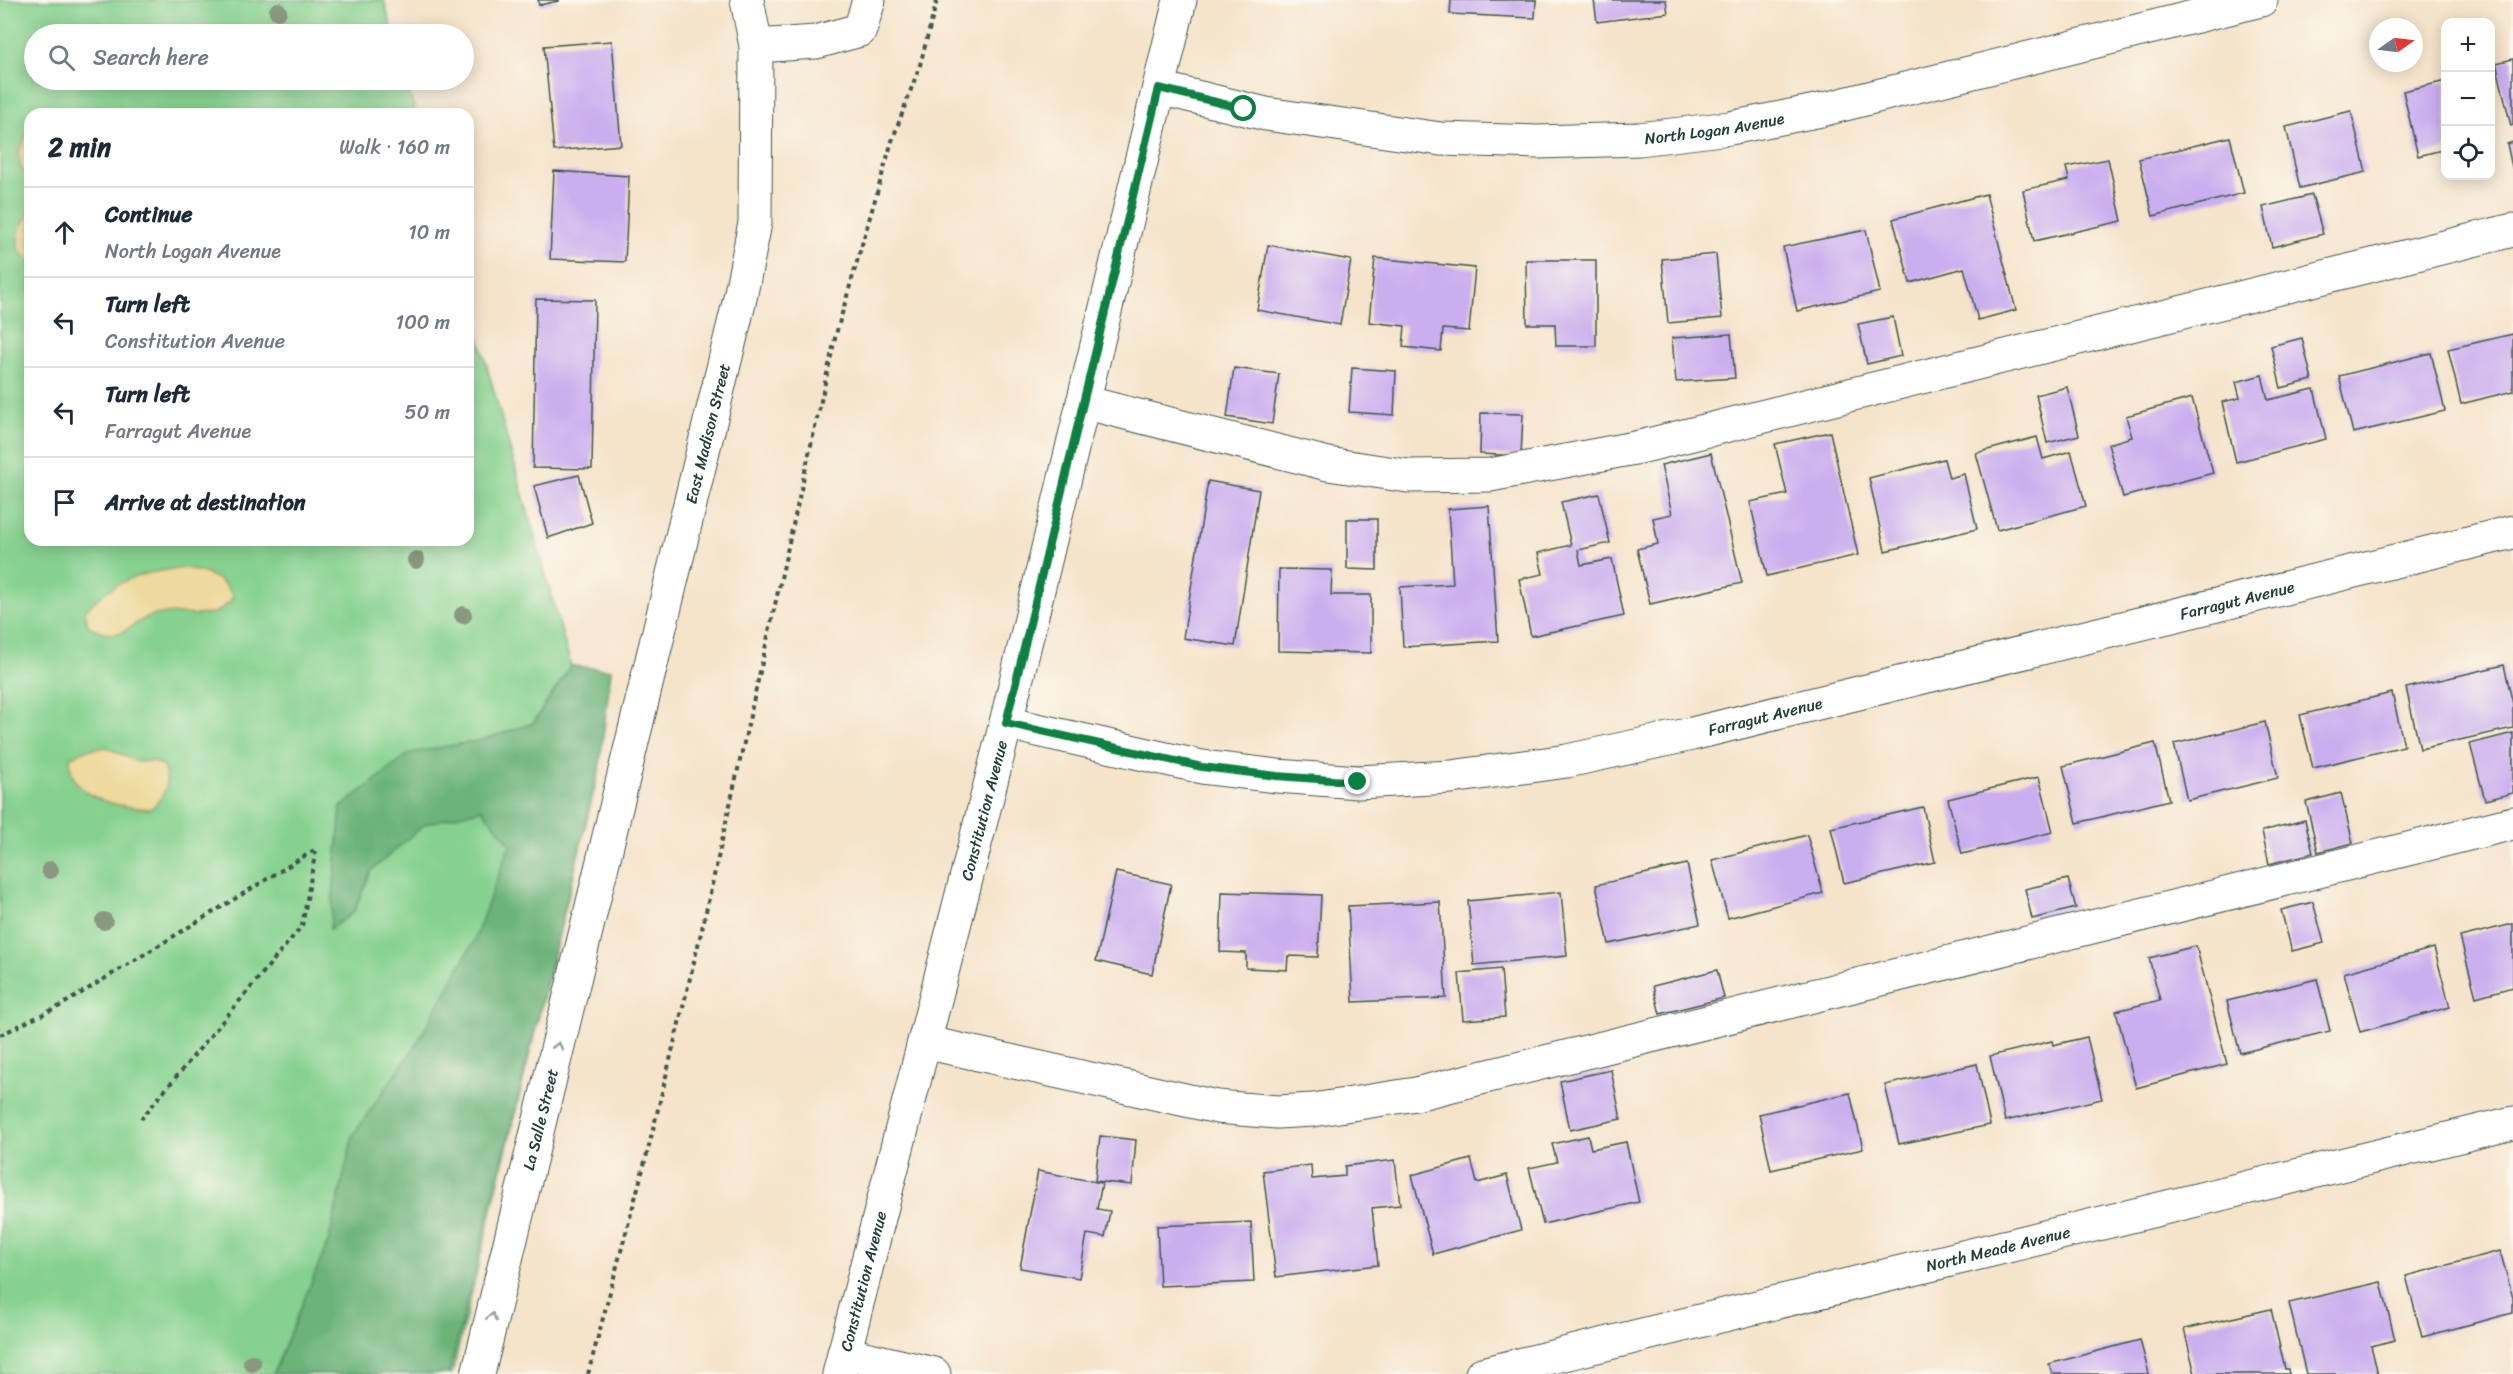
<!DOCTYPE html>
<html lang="en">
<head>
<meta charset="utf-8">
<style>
	:root { --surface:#fff; --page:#f6f6f7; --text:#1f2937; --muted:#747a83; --line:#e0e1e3 }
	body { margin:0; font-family:Sriracha,sans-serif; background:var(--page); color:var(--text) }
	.controls { position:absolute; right:18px; top:18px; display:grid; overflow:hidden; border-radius:12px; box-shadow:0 3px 15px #0003 }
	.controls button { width:54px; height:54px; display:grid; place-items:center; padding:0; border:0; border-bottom:2px solid var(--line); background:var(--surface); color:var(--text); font:30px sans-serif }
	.compass { position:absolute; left:2369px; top:18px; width:54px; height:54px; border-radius:50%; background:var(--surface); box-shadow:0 3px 15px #0003; rotate:76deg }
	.stop { position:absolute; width:18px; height:18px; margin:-14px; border:4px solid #0b8043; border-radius:50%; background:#fff }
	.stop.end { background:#0b8043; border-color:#fff; box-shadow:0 2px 6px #0008 }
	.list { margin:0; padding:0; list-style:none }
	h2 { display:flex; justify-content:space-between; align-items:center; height:78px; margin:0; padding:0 24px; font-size:26px }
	h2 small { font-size:20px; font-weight:400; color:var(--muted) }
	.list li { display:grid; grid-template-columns:39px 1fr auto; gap:18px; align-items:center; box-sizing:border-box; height:90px; padding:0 24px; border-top:2px solid var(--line) }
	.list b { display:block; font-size:22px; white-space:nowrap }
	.list p { margin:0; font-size:20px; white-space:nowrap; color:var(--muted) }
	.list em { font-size:20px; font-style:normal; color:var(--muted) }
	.icon { flex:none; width:33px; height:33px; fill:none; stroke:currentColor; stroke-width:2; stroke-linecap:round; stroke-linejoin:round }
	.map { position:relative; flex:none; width:2513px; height:1374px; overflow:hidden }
	.search { position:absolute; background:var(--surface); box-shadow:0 3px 15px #0003; left:24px; top:24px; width:450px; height:66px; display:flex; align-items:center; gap:15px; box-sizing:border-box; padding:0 21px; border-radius:33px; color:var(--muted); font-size:22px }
	.panel { position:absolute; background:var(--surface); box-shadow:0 3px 15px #0003; left:24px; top:108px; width:450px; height:438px; border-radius:18px }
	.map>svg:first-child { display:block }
</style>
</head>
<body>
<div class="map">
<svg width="2513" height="1374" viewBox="0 0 2513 1374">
	<rect width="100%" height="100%" fill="#fbf7ec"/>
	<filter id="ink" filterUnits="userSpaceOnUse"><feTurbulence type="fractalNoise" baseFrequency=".0167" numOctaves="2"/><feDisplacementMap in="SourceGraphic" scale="12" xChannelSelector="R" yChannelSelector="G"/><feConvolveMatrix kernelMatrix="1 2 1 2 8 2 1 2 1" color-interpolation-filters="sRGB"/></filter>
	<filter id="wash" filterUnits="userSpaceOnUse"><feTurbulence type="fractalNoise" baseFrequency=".008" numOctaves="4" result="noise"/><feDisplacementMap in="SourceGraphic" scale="24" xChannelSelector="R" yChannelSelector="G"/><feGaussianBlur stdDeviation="1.35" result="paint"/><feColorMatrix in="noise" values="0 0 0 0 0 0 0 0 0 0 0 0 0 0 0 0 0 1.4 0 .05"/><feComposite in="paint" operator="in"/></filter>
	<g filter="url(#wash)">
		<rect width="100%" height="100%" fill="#f5e3ca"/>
		<path fill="#86d18f" stroke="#528762" stroke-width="1.5" d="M0,0H384L393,34H34V80H406L416,114H30V540H468V299L571,666L611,670L599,770L452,1374H0Z"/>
		<path fill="#6cb37a" stroke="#467857" stroke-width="1.5" d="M571,666L611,670L599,770L449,1374H273L329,1240L353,1135L416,1045L474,941L510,844L482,809L425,824L371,871L354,912L330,929L341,807L410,753L482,740L533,723Z"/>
		<g fill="#eeda9e" stroke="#868c69" stroke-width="1.5">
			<path d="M30,129V177L21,169L18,153Z"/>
			<path d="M30,215V262L18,248C18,234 18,224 30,215Z"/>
			<path d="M186,568C207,573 223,577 233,597C214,626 188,610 160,614C125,619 131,647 88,626L85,611C113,579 145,571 186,568Z"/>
			<path d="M106,747L137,762L153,761L163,766C171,785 165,797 150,809C119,807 68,800 70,758L85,750Z"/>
		</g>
		<g id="blocks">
			<g fill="#caafef">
				<path d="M538,0H559V1L539,5Z"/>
				<path d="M1451,0H1536L1535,18L1450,14Z"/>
				<path d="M1594,0H1666L1668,13L1597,22Z"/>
				<path d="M612,41L621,145L554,151L544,46Z"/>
				<path d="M2513,59V125L2511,126L2496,63Z"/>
				<path d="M2446,81V149L2418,156L2403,91Z"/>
				<path d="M2351,111L2366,172L2300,188L2286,127Z"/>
				<path d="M2230,137L2244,193L2153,216L2139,159Z"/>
				<path d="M2513,142V167H2512L2507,144Z"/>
				<path d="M2108,159L2122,221L2034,241L2023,190L2069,180L2066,167Z"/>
				<path d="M554,171L629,176L625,262L550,259Z"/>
				<path d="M1986,194L2016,310L1978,320L1964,268L1910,283L1893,219Z"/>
				<path d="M2312,195L2323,234L2272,247L2263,207Z"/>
				<path d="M1866,230L1880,292L1797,311L1783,247Z"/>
				<path d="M1268,245L1351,260L1340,325L1257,310Z"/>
				<path d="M1716,254L1722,318L1668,323L1662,259Z"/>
				<path d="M1375,258L1475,268L1469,331L1443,329L1441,351L1403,347L1405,326L1369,322Z"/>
				<path d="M1526,260H1596V346H1556L1555,324H1527Z"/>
				<path d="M536,299L595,300L592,469L533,468Z"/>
				<path d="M1893,317L1901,356L1867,364L1858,324Z"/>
				<path d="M1731,334L1735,378L1676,382L1672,338Z"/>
				<path d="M2513,334V391L2461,404L2448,349Z"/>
				<path d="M2302,338L2312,380L2281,388L2271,346Z"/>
				<path d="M2431,353L2445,411L2353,433L2339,376Z"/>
				<path d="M1234,368L1279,374L1272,424L1227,417Z"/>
				<path d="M1352,368L1396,371L1394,415L1349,412Z"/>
				<path d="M2262,375L2268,400L2314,389L2326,439L2236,462L2222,402L2240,398L2236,382Z"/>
				<path d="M2067,387L2079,435L2047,443L2036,395Z"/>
				<path d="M2192,398L2213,473L2123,497L2108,444L2132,437L2126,416Z"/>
				<path d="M1481,413L1523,414L1521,456L1480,454Z"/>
				<path d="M1830,432L1858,555L1767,576L1750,502L1787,494L1775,444Z"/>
				<path d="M2037,437L2043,459L2071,451L2086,506L1997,530L1976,453Z"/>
				<path d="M1711,453L1742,583L1650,604L1637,549L1658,544L1653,518L1672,514L1661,465Z"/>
				<path d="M1944,459L1949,478L1964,474L1977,529L1885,551L1869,478Z"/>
				<path d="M579,475L592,523L548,538L534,486Z"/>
				<path d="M1208,481L1259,490L1235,646L1183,638Z"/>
				<path d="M1599,494L1610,543L1578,550L1581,565L1612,559L1624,616L1531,636L1519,579L1543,574L1538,553L1571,545L1561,502Z"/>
				<path d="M1489,506L1498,641L1403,647L1400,587L1453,584L1448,509Z"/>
				<path d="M1347,519H1377V570L1347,569Z"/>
				<path d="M1279,569L1332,570L1331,595H1371V653L1278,651Z"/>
				<path d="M2504,665L2513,704V728L2420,749L2406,688Z"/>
				<path d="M2392,693L2404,746L2313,768L2300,715Z"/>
				<path d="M2265,722L2278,778L2187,800L2174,744Z"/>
				<path d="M2513,733V793L2485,800L2470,744Z"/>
				<path d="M2155,743L2169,800L2077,823L2063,766Z"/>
				<path d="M2039,777L2053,832L1962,854L1948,799Z"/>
				<path d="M2341,793L2353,843L2318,852L2306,802Z"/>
				<path d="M1923,807L1935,862L1844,883L1831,828Z"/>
				<path d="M2305,820L2313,853L2269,864L2262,831Z"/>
				<path d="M1807,835L1823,893L1728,918L1712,860Z"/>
				<path d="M1687,864L1700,924L1609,944L1596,885Z"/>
				<path d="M1116,872L1171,884L1152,974L1096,961Z"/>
				<path d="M2068,879L2076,908L2032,919L2025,889Z"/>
				<path d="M1222,892L1321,895L1318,957L1288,956L1287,970L1246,968V953L1220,952Z"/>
				<path d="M1561,892L1567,956L1474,965L1468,901Z"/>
				<path d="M1440,902L1446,998L1353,1002L1348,906Z"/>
				<path d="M2313,902L2324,943L2292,951L2281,910Z"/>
				<path d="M2513,924V987L2476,997L2460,937Z"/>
				<path d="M2196,946L2227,1064L2136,1088L2116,1011L2160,1000L2149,958Z"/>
				<path d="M2434,948L2450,1007L2360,1032L2344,973Z"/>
				<path d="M1501,969L1505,1017L1463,1020L1459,973Z"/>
				<path d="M1717,970L1724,998L1660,1014L1653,986Z"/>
				<path d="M2317,979L2330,1031L2240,1053L2227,1001Z"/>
				<path d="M2087,1037L2102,1099L2005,1121L1990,1056L2052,1041L2053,1045Z"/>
				<path d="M1977,1064L1990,1125L1899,1144L1885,1085Z"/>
				<path d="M1611,1070L1621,1119L1570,1130L1560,1081Z"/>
				<path d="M1850,1093L1863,1149L1771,1170L1759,1114Z"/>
				<path d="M1100,1136L1136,1140L1132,1185L1095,1181Z"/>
				<path d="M1588,1136L1591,1149L1626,1142L1639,1202L1543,1224L1529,1168L1557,1162L1552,1144Z"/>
				<path d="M1471,1159L1477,1183L1507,1175L1521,1230L1433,1254L1412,1175Z"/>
				<path d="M1395,1160L1400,1205L1372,1208L1378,1265L1276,1277L1263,1171L1311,1165L1312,1179L1345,1176V1166Z"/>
				<path d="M1038,1171L1102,1183L1097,1209L1110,1211L1105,1237L1087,1234L1079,1278L1020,1268Z"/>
				<path d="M1251,1222L1254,1282L1160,1286L1157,1226Z"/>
				<path d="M2500,1251L2513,1298V1313L2422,1337L2406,1276Z"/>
				<path d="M2381,1282L2395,1340L2371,1346L2378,1374H2306L2289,1303Z"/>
				<path d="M2271,1309L2285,1369H2288L2289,1374H2195L2184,1329Z"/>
				<path d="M2140,1340L2149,1374H2052L2049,1364Z"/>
			</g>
		</g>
	</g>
	<g filter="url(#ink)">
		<use href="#blocks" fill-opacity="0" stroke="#3f564a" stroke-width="1.5"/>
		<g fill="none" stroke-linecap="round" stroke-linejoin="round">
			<g stroke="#3f564a" stroke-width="35">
				<g id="minor">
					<path d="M756,46L816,42L860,30L869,0"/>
					<path id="s1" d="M1159,88L1266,114L1441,139L1538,142L1639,139L1730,128L1821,110L2261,0"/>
					<path d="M1083,402L1328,464L1408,476L1490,475L1640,447L2513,230"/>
					<path id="s2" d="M1006,723L1202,767L1277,776L1358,782L1451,777L1567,761L1692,734L2513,532"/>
					<path d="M924,1042L1217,1107L1277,1112L1313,1110L1416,1094L2513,823"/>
					<path d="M844,1353L934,1374"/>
					<path id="s3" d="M478,1374L739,303L755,223L756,46L747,0"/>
					<path id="s4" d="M1482,1374L2513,1123"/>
				</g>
			</g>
			<g stroke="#3f564a" stroke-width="35">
				<g id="major">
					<path id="s5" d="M839,1374L1006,723L1180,0"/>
				</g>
			</g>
			<g stroke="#3f564a" stroke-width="4" stroke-dasharray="4.5 4.5" stroke-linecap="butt">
				<path d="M0,1035L60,1006L316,849L302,926L141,1119"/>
				<path d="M588,1374L647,1154L702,929L836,334L892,141L920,65L937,0"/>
			</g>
			<use href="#minor" stroke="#fff" stroke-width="33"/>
			<use href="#major" stroke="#fff" stroke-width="33"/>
		</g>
		<g fill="#8b9881">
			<circle cx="278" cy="11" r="9"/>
			<circle cx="416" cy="560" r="9"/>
			<circle cx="463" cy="615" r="9"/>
			<circle cx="50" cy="870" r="9"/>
			<circle cx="104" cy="921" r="9"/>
			<circle cx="252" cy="1363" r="9"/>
		</g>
		<defs><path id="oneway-chevron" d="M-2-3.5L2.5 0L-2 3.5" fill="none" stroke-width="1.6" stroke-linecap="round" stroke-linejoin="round" transform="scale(1.5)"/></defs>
		<g stroke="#8f9e9a">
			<use href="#oneway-chevron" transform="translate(558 1046) rotate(-77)"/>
			<use href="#oneway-chevron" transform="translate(492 1317) rotate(-76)"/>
		</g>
	</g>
	<g fill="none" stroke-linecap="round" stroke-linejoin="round" filter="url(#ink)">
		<path stroke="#0b8043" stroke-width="8" d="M1244,109L1159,88L1006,723L1202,767L1277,776L1358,782"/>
	</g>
	<g text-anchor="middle" stroke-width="6" stroke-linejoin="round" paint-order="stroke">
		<g font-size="16" fill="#1f3d34" stroke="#fbf7ec">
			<text dy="6" stroke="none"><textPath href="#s1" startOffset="561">North Logan Avenue</textPath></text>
			<text dy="6" stroke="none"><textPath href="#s3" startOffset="968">East Madison Street</textPath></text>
			<text dy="6" stroke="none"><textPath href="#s2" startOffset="1257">Farragut Avenue</textPath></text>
			<text dy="6" stroke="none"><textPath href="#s2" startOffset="771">Farragut Avenue</textPath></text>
			<text dy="6" stroke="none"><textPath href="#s5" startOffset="582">Constitution Avenue</textPath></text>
			<text dy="6" stroke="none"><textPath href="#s3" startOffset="262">La Salle Street</textPath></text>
			<text dy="6" stroke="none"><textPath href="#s4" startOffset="531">North Meade Avenue</textPath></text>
			<text dy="6" stroke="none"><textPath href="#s5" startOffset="96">Constitution Avenue</textPath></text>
		</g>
	</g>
</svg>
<div class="controls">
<button>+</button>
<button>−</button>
<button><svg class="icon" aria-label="locate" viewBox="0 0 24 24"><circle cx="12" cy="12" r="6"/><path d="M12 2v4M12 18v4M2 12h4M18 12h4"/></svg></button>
</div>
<svg class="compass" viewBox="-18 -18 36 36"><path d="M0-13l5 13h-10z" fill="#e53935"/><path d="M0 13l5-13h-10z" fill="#747a83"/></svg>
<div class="stop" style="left:1244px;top:109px"></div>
<div class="stop end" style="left:1358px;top:782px"></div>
<div class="search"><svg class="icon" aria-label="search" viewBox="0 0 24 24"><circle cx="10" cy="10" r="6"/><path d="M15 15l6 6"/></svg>Search here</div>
<section class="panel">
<h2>2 min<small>Walk · 160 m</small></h2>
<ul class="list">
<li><svg class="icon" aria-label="ahead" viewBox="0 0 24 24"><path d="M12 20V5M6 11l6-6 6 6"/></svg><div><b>Continue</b><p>North Logan Avenue</p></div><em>10 m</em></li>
<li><svg class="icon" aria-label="left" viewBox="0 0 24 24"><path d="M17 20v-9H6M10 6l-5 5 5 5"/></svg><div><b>Turn left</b><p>Constitution Avenue</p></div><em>100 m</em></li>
<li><svg class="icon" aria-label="left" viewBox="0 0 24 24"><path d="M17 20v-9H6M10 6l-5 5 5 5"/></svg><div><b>Turn left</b><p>Farragut Avenue</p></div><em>50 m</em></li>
<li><svg class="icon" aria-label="arrive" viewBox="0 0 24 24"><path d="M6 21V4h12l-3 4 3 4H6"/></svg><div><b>Arrive at destination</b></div></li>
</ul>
</section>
</div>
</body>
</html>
